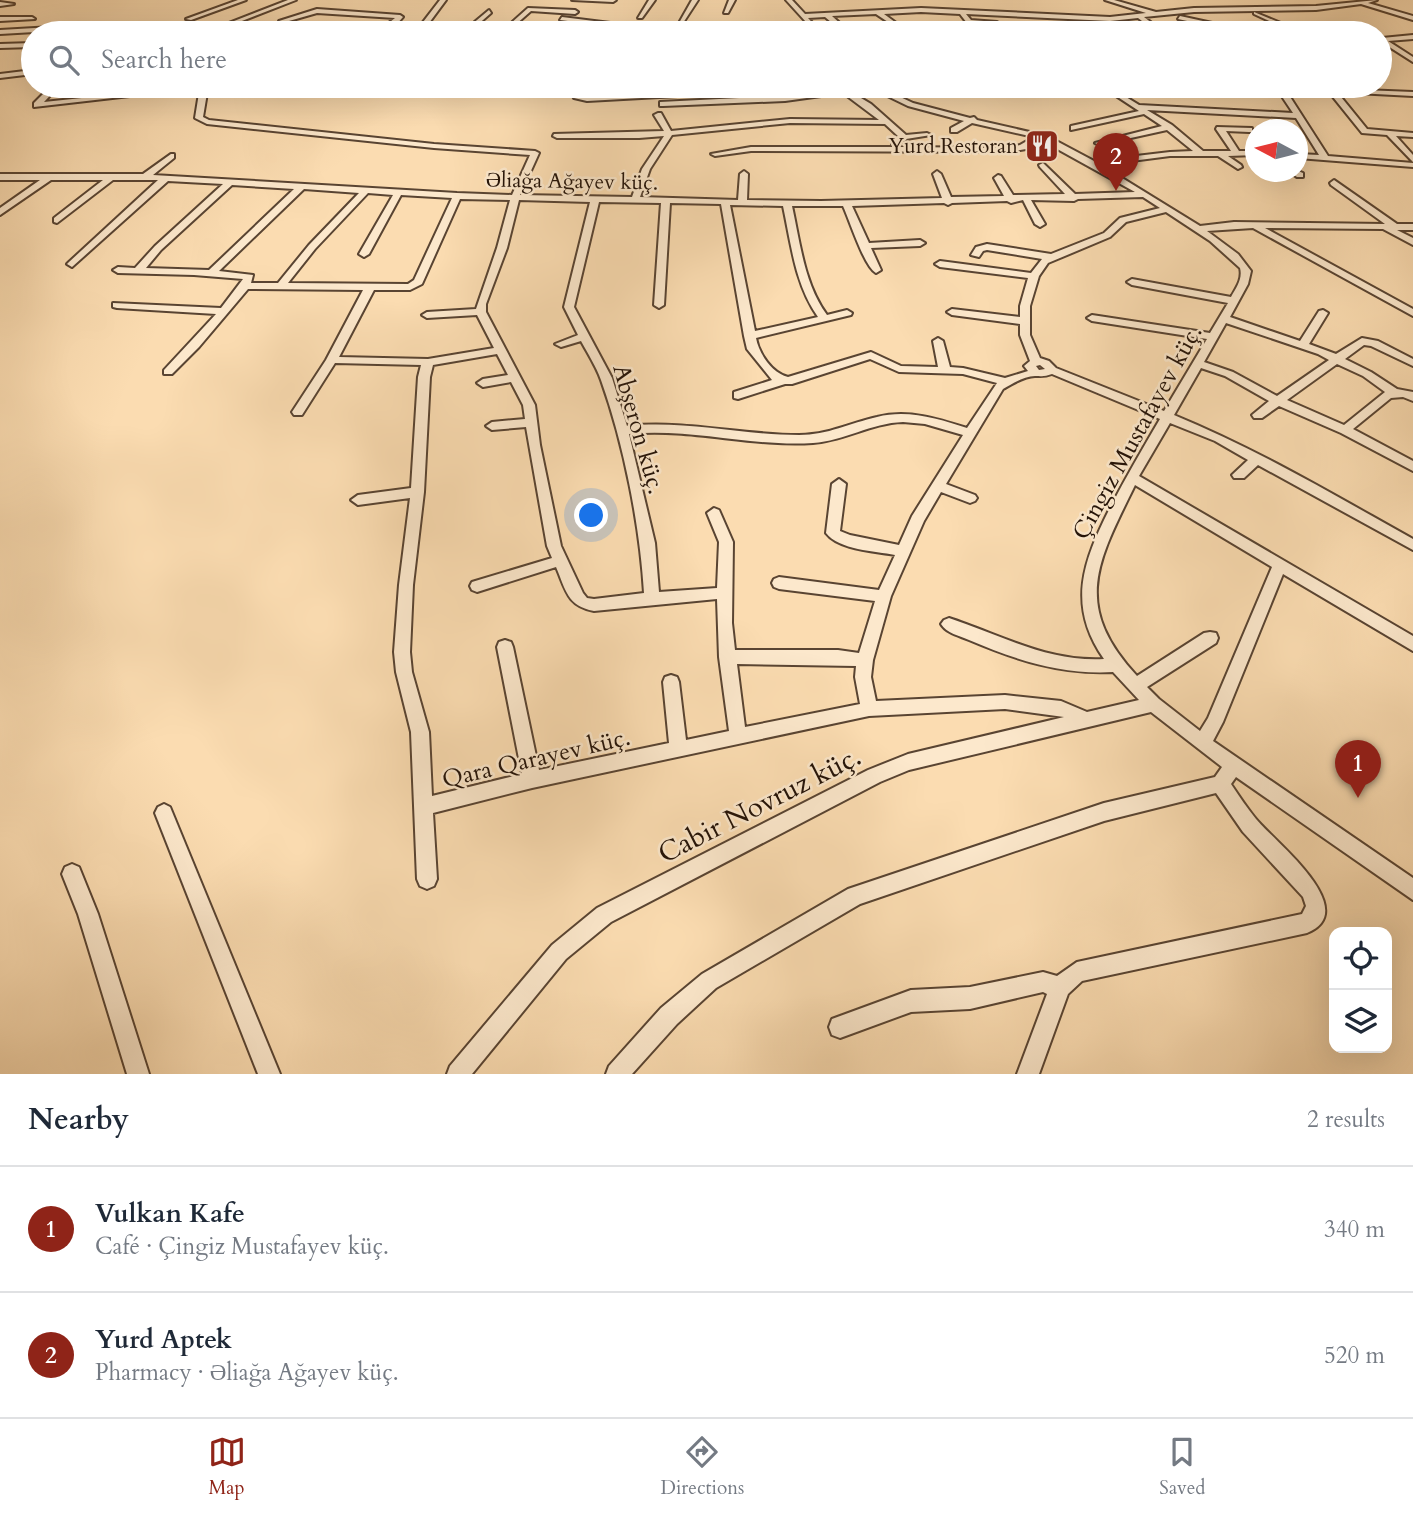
<!DOCTYPE html>
<html lang="en">
<head>
<meta charset="utf-8">
<style>
	:root { --surface:#fff; --page:#f6f6f7; --text:#1f2937; --muted:#747a83; --line:#e0e1e3; --accent:#8f2418 }
	body { margin:0; font-family:Cardo,serif; background:var(--page); color:var(--text) }
	.controls { position:absolute; right:21px; bottom:21px; display:grid; overflow:hidden; border-radius:14px; box-shadow:0 7px 28px #0002 }
	.controls button { width:63px; height:63px; display:grid; place-items:center; padding:0; border:0; border-bottom:2px solid var(--line); background:var(--surface); color:var(--text); font:35px sans-serif }
	.compass { position:absolute; left:1245px; top:119px; width:63px; height:63px; border-radius:50%; background:var(--surface); box-shadow:0 7px 28px #0002; rotate:277deg }
	.you { position:absolute; left:592px; top:516px; width:24px; height:24px; margin:-18px; border:5px solid #fff; border-radius:50%; background:#1a73e8; box-shadow:0 0 0 10px #1a73e833 }
	.badge { display:grid; place-items:center; width:46px; height:46px; border-radius:50%; background:var(--accent); color:#fff; font-size:23px; font-weight:700 }
	.pin { position:absolute; translate:-50% -58px; filter:drop-shadow(0 2px 4px #0008) }
	.pin::after { content:''; position:absolute; top:37px; width:24px; height:21px; background:inherit; clip-path:polygon(0 0,100% 0,50% 100%) }
	.list { margin:0; padding:0; list-style:none }
	h2 { display:flex; justify-content:space-between; align-items:center; height:91px; margin:0; padding:0 28px; font-size:30px }
	h2 small { font-size:23px; font-weight:400; color:var(--muted) }
	.list li { display:grid; grid-template-columns:46px 1fr auto; gap:21px; align-items:center; box-sizing:border-box; height:126px; padding:0 28px; border-top:2px solid var(--line) }
	.list b { display:block; font-size:26px; white-space:nowrap }
	.list p { margin:0; font-size:23px; white-space:nowrap; color:var(--muted) }
	.list em { font-size:23px; font-style:normal; color:var(--muted) }
	.icon { flex:none; width:38px; height:38px; fill:none; stroke:currentColor; stroke-width:2; stroke-linecap:round; stroke-linejoin:round }
	.map { position:relative; flex:none; width:1413px; height:1074px; overflow:hidden }
	.search { position:absolute; background:var(--surface); box-shadow:0 7px 28px #0002; left:21px; right:21px; top:21px; height:77px; display:flex; align-items:center; gap:18px; box-sizing:border-box; padding:0 24px; border-radius:38px; color:var(--muted); font-size:26px }
	.sheet { height:343px; background:var(--surface) }
	nav { display:flex; justify-content:space-around; align-items:center; box-sizing:border-box; height:98px; border-top:2px solid var(--line); background:var(--surface); font-size:19px; color:var(--muted) }
	nav a { display:grid; justify-items:center; gap:4px }
	nav .on { color:var(--accent) }
	.map>svg:first-child { display:block }
</style>
</head>
<body>
<div class="map">
<svg width="1413" height="1074" viewBox="0 0 1413 1074">
	<rect width="100%" height="100%" fill="#fbdcb1"/>
	<filter id="stains"><feTurbulence type="fractalNoise" baseFrequency=".00286" numOctaves="4"/><feColorMatrix values="0 0 0 0 .2 0 0 0 0 .09 0 0 0 0 .02 0 0 0 .5 -.17"/></filter>
	<radialGradient id="worn" r=".72"><stop offset=".6" stop-color="#630" stop-opacity="0"/><stop offset="1" stop-color="#630" stop-opacity=".3"/></radialGradient>
	<g fill="none" stroke-linecap="round" stroke-linejoin="round">
		<g stroke="#594432" stroke-width="4">
			<g id="minor">
				<path d="M238,0H246L191,20L186,19Z"/>
				<path d="M288,0H296L211,33H203Z"/>
				<path d="M440,0H446L426,27L460,29L471,25L489,10L491,13L475,27L469,29L497,33L392,28L383,33H376L395,18L317,13L282,23L279,21L317,9L400,15L403,17L396,25L420,26Z"/>
				<path d="M572,0H616L613,2Z"/>
				<path d="M649,0H655L642,18H638Z"/>
				<path d="M692,0H698L683,23H679Z"/>
				<path d="M729,0H735L728,13H724Z"/>
				<path d="M786,0H792L805,14L921,8L1110,17L1146,13L1105,0H1114L1156,12L1194,8L1316,6L1377,0L1368,3L1413,16V20L1361,4L1316,10L1194,12L1144,17L1165,33H1158L1138,18L1110,21L966,14L971,20L997,22L1002,27L999,29L993,25L967,23L960,14L921,12L884,14L899,25L897,28L876,14L832,16L844,27L860,25L863,27L848,30L850,33H844L825,17L808,18L822,33H816Z"/>
				<path d="M0,2L14,4L0,6Z"/>
				<path d="M528,8L575,10L578,12L575,14L531,11L506,33H500Z"/>
				<path d="M1254,12L1293,28L1318,24L1321,26L1299,31L1302,33H1295L1254,14Z"/>
				<path d="M1180,16L1249,31L1252,33H1242L1178,19Z"/>
				<path d="M0,17H32L35,19L0,21Z"/>
				<path d="M562,17L675,31L678,33H662L560,20Z"/>
				<path d="M122,23L146,33H138L121,27L0,34V30Z"/>
				<path d="M1413,35V39L1388,41L1413,57V62L1380,41L1382,38Z"/>
				<path d="M33,43V47L0,48V44Z"/>
				<path d="M33,70V74L0,78V74Z"/>
				<path d="M51,86H59L44,102L195,86L203,88L207,93L203,117L209,120L434,144L535,151L539,153L520,195L632,197L642,169L664,136L639,138H557L553,136L554,134L664,131L654,115L658,113H661L671,131L790,119L879,120L843,93L785,101L663,106H660V102L796,95L792,91L786,90L587,101L574,98L570,90L495,93L424,86L495,89L572,86L580,95L587,97L786,86L796,88L803,94L877,86L913,103L970,118L974,117L977,120L1047,136L1094,161L1170,152L1193,151L1167,130L1099,145L1095,143L1162,126L1144,114L1071,130V126L1139,111L1101,86H1108L1139,105L1293,113L1277,89L1263,86L1413,92V96L1337,92L1367,129L1413,133V137L1396,136L1413,155V162L1387,135L1362,133L1329,92L1285,89L1328,156L1413,163V167L1298,158V154L1319,155L1296,118L1147,110L1172,125L1203,151H1231L1216,129L1217,127L1252,128V132H1249L1226,131L1239,151H1256V155L1228,156L1241,165L1242,167L1238,169L1218,156H1170L1101,165L1200,226L1234,222L1385,224L1331,185L1330,183L1334,180L1397,224H1413V230H1397L1413,238V245L1383,229L1265,228L1413,309V316L1253,228L1207,231L1238,254L1251,271L1248,284L1230,317L1300,341L1319,311L1323,310L1328,313L1309,344L1336,354L1362,338L1378,341L1413,359V366L1371,346L1364,345L1345,359L1371,372L1397,389L1413,392V401L1403,397L1391,398L1353,429L1413,461V471L1341,433L1279,406L1262,418H1254L1252,415L1269,401L1225,376L1201,368L1174,415C1257,449 1334,495 1413,539V550L1258,465L1244,478H1234L1232,475L1248,460L1215,441L1170,423L1139,476L1413,636V651L1283,574L1223,722L1213,741L1413,878V900L1236,777L1231,784C1239,796 1247,808 1256,819C1274,841 1363,910 1307,933L1082,981L1068,994L1039,1074H1017L1047,994L1043,992L970,1009L911,1012L840,1038L832,1035L829,1027L832,1019L911,990L970,987L1043,972L1057,976L1077,962L1302,914L1306,906L1303,897L1243,832L1216,793L1104,821L860,904L716,988L677,1024L632,1074H606L609,1066L661,1008L702,974L848,889L1104,803L1215,777L1222,767L1151,712L909,770L880,782L611,922L566,959L472,1074H447L450,1066L552,945L597,908L868,770L908,754L1064,717L1005,709L869,716L532,788L433,813L437,879L434,886L427,889L420,886L417,879L411,732L396,672L394,652L399,585L410,498L358,505L351,500L358,495L411,488L418,377L421,365L335,363L302,415H294L292,412L326,360L363,290L248,289L199,347L172,374H164V370L216,314L117,308L113,307V303L221,308L243,279L194,275L118,273L113,270L118,267L135,268L155,246L223,184L168,181L72,267L67,264L69,262L158,180H113L57,223L54,222V218L103,180H51L0,215V208L40,180H0V174H143L171,154H174V158L153,175L457,193L512,195L530,155L434,148L207,124L195,118L199,93L191,89L34,107V103ZM873,89L908,106L964,121L951,128V132H957L972,123L1034,137L1020,145L1009,148L900,147L899,144L906,139L931,135L927,133L906,135L871,104L851,92ZM790,123L885,124L899,137L892,141V147H751L711,154L715,156L751,151L1009,152L1026,149L1041,140L1135,192L1075,194L1043,163L1039,165L1040,167L1065,194L1013,195L1001,176L998,175L994,178L1004,196L951,197L941,174L937,171L933,174L942,198L821,201L747,200L748,174L744,171L740,174L738,200L640,197L650,169L672,135ZM232,185L294,189L209,270L146,268L161,250ZM304,189L359,193L309,245L278,283H251L253,275L219,271ZM368,193L393,195L359,254L364,257L369,254L401,195L452,198L414,280L408,284L288,283L315,249ZM1143,197L1160,208L1120,218L1104,233L1051,254L987,244L976,247L971,255L979,257L983,251L987,250L1042,259L1031,273L940,261L935,264L940,267L1028,278L1020,306V317L952,309L947,312L952,315L1020,324V335L1030,361L1024,366L1028,371L1005,378L963,368L950,367L943,341L938,338L933,341L938,367L901,366L871,352L788,377C772,373 759,354 756,338L851,315L852,313L847,310L827,315C804,284 800,242 792,206H843C850,221 864,266 876,273L881,270L871,248L920,246L925,243L920,240L869,243L852,206L944,203L948,205L952,203L1007,201L1011,203L1023,200L1035,224L1040,227L1045,224L1031,200L1074,201L1078,199ZM460,199L510,200L497,248L476,309L427,312L422,315L427,318L477,315L494,348L428,359L339,357L374,290H410L422,284ZM519,200L590,202L564,307L578,335L555,344L561,347L581,341C588,354 596,366 601,380C624,444 640,526 644,593L594,599L587,598L583,593L561,546L540,445L535,405L486,312V304L507,248ZM599,202L661,203L654,305L659,308L664,305L670,203L721,204L744,336L747,349L772,380L734,392V398L738,399L785,384H792L870,359L899,372L963,374L997,383L967,428C939,419 908,409 877,417C850,423 828,435 799,435C741,435 685,420 627,426L612,378L574,307ZM730,205L783,206C791,243 795,285 818,317L755,331ZM1166,212L1210,241L1240,268C1243,279 1236,288 1231,297L1132,279L1127,282L1132,285L1228,303L1210,333L1092,315L1087,318L1092,321L1207,339L1164,411L1056,368L1049,361L1040,358L1030,335V306L1039,276L1048,263L1110,237L1126,222ZM1226,323L1318,354L1329,360L1277,396L1233,372L1204,362ZM497,354L508,375L483,379L477,383L483,387L511,382L523,405L525,419L492,422L486,426L492,430L526,427L547,546L552,558L472,582L470,586L472,590L477,592L556,567C566,590 567,606 594,611L717,599L719,657L729,731L686,740L679,682L677,677L671,675L665,677L663,682L669,743L539,770L513,647L511,642L505,640L499,642L497,647L522,774L432,796L429,732L412,672L410,652L413,585L424,492L430,377L433,365ZM1337,364L1363,376L1385,392L1344,425L1287,400ZM1040,365L1045,369L1039,370L1036,366ZM1052,374L1160,419C1143,448 1126,477 1110,508C1084,560 1066,605 1104,659C1047,662 1001,635 949,618L944,620L941,624C946,633 960,636 969,640C1016,660 1062,675 1113,672L1139,700L1087,712L1061,701L1005,695L876,701L871,677L873,660L891,596L924,521L941,492L970,503L975,501L977,498L975,495L946,484L1003,389C1012,384 1024,376 1035,376C1042,376 1044,377 1052,374ZM903,422L925,424L963,435L912,516L899,545L850,535L840,531L846,484L839,479L832,484L826,533C839,550 875,551 895,555L879,590L779,577L774,579L772,583L774,587L779,589L875,601L859,653L838,650H735L732,623L733,542L719,510L714,508L707,513L719,542L717,588L659,592L655,543L629,434C691,428 751,447 813,443C844,441 871,423 903,422ZM1135,485L1272,567L1208,718L1200,731L1159,699L1147,687L1216,643L1218,638L1216,633L1210,632L1204,633L1137,676C1071,605 1098,561 1135,485ZM737,664L856,666L855,677L860,704L745,727Z"/>
				<path d="M1298,171L1303,173V177H1297L1290,172Z"/>
				<path d="M164,804L170,807L280,1074H258L155,813L158,807Z"/>
				<path d="M72,864L79,867L98,914L149,1074H127L78,914L62,874L65,867Z"/>
			</g>
		</g>
		<use href="#minor" fill="#fce8cc" fill-rule="evenodd"/>
	</g>
	<defs>
		<g id="restaurant-square" transform="scale(1.75)"><rect x="-9" y="-9" width="18" height="18" rx="4" fill="#8f2418" stroke="#fce8cc"/><path d="M-5-6h1v4h1v-4h1v4h1v-4h1v5L-1.5 .5V6h-2V.5L-5-1ZM5-6V6H3V1.5H1.5Q1.5-4 5-6Z" fill="#fff"/></g>
	</defs>
	<g fill-rule="evenodd">
		<use href="#restaurant-square" x="1042" y="146"/>
	</g>
	<g text-anchor="middle" stroke-width="5" stroke-linejoin="round" paint-order="stroke">
		<g font-size="21" fill="#231207" stroke="#fce8cc" text-anchor="end">
			<text x="1018" y="153">Yurd Restoran</text>
		</g>
		<g font-size="21" fill="#231207" stroke="#fce8cc">
			<text transform="translate(572 181) rotate(1)" y="7">Əliağa Ağayev küç.</text>
		</g>
		<g font-size="24" fill="#231207" stroke="#fce8cc">
			<text transform="translate(639 429) rotate(74)" y="8">Abşeron küç.</text>
			<text transform="translate(1137 432) rotate(-61)" y="8">Çingiz Mustafayev küç.</text>
			<text transform="translate(536 758) rotate(-13)" y="8">Qara Qarayev küç.</text>
		</g>
		<g font-size="28" fill="#231207" stroke="#fce8cc">
			<text transform="translate(759 804) rotate(-27)" y="10">Cabir Novruz küç.</text>
		</g>
	</g>
	<rect width="100%" height="100%" filter="url(#stains)"/>
	<rect width="100%" height="100%" fill="url(#worn)"/>
</svg>
<div class="controls">
<button><svg class="icon" aria-label="locate" viewBox="0 0 24 24"><circle cx="12" cy="12" r="6"/><path d="M12 2v4M12 18v4M2 12h4M18 12h4"/></svg></button>
<button><svg class="icon" aria-label="layers" viewBox="0 0 24 24"><path d="M12 4l9 5-9 5-9-5zM3 14l9 5 9-5"/></svg></button>
</div>
<svg class="compass" viewBox="-18 -18 36 36"><path d="M0-13l5 13h-10z" fill="#e53935"/><path d="M0 13l5-13h-10z" fill="#747a83"/></svg>
<div class="you"></div>
<div class="pin badge" style="left:1358px;top:798px">1</div>
<div class="pin badge" style="left:1116px;top:191px">2</div>
<div class="search"><svg class="icon" aria-label="search" viewBox="0 0 24 24"><circle cx="10" cy="10" r="6"/><path d="M15 15l6 6"/></svg>Search here</div>
</div>
<section class="sheet">
<h2>Nearby<small>2 results</small></h2>
<ul class="list">
<li><span class="badge">1</span><div><b>Vulkan Kafe</b><p>Café · Çingiz Mustafayev küç.</p></div><em>340 m</em></li>
<li><span class="badge">2</span><div><b>Yurd Aptek</b><p>Pharmacy · Əliağa Ağayev küç.</p></div><em>520 m</em></li>
</ul>
</section>
<nav>
<a class="on"><svg class="icon" aria-label="map" viewBox="0 0 24 24"><path d="M3 6l6-2 6 2 6-2v14l-6 2-6-2-6 2zM9 4v14M15 6v14"/></svg>Map</a>
<a><svg class="icon" aria-label="directions" viewBox="0 0 24 24"><path d="M12 3l9 9-9 9-9-9zM9 14v-3h6M13 9l2 2-2 2"/></svg>Directions</a>
<a><svg class="icon" aria-label="saved" viewBox="0 0 24 24"><path d="M7 4h10v16l-5-4-5 4z"/></svg>Saved</a>
</nav>
</body>
</html>
